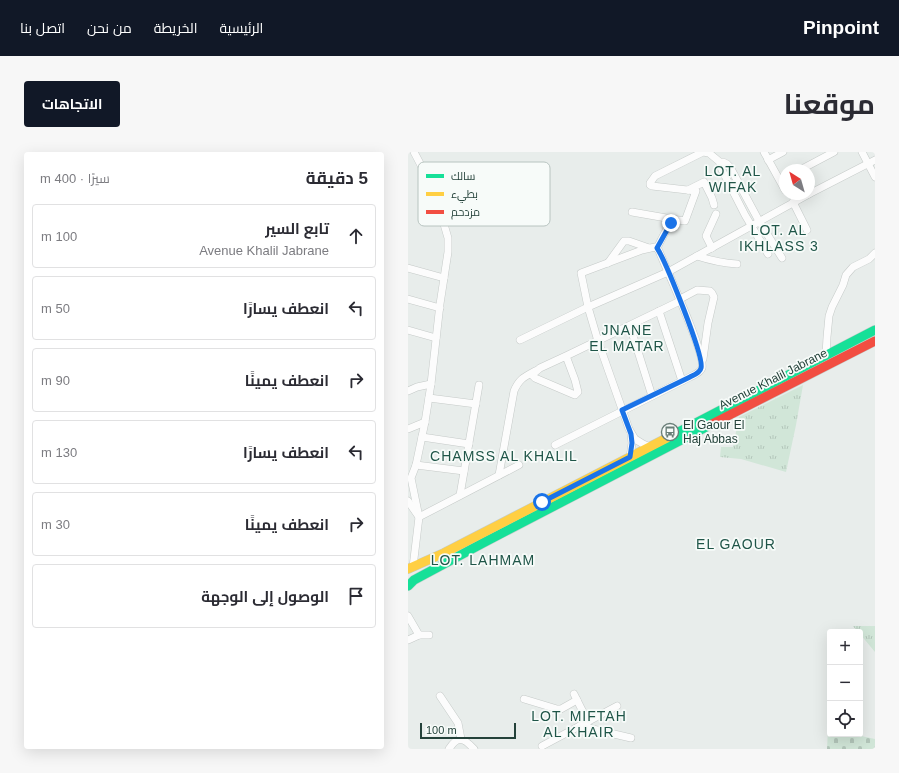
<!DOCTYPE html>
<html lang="ar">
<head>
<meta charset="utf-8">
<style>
	:root { --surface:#fff; --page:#f7f7f7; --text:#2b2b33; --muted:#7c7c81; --line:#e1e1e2; --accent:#111827 }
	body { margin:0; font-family:Helvetica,Cairo,sans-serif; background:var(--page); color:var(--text); direction:rtl }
	.controls { position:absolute; right:12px; bottom:12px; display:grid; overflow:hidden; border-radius:4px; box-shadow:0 4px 16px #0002 }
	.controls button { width:36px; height:36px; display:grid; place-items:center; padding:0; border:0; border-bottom:1px solid var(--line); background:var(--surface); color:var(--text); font:20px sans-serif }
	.compass { position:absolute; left:371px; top:12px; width:36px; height:36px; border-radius:50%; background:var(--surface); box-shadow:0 4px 16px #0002; rotate:323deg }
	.scale { position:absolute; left:12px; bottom:10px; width:96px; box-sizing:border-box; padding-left:4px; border:2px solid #24423a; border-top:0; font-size:11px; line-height:14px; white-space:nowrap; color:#24423a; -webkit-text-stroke:3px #f7fbf9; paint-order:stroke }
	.stop { position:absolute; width:12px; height:12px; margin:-9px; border:3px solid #1a73e8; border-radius:50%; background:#fff }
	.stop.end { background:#1a73e8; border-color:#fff; box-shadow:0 1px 4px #0008 }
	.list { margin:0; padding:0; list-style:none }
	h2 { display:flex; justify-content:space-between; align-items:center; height:52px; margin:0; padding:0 16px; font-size:17px }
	h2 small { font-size:13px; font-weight:400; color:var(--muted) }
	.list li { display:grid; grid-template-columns:26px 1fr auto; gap:12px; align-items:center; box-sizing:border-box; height:64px; margin:0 8px 8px; padding:0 8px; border:1px solid var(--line); border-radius:4px }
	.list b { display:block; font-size:15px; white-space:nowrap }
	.list p { margin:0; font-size:13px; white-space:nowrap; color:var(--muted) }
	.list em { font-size:13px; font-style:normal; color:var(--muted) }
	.icon { flex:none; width:22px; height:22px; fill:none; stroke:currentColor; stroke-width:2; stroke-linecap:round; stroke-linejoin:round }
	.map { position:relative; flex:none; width:467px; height:597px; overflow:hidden; direction:ltr; border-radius:4px }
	header { display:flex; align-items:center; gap:24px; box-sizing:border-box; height:56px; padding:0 20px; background:var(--accent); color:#fff }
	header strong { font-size:19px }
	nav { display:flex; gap:22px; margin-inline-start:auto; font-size:14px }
	.intro { display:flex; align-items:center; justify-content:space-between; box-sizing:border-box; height:96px; padding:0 24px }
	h1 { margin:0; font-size:28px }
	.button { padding:10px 18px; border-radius:4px; background:var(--accent); color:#fff; font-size:14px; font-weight:700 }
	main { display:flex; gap:24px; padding:0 24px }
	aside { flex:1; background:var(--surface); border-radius:4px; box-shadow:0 4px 16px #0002 }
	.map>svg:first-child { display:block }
</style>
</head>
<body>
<header>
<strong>Pinpoint</strong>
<nav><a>الرئيسية</a><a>الخريطة</a><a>من نحن</a><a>اتصل بنا</a></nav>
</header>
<div class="intro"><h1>موقعنا</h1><a class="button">الاتجاهات</a></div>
<main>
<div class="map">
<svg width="467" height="597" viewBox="0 0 467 597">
	<defs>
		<pattern id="grass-tufts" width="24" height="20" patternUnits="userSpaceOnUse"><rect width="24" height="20" fill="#d1e6d8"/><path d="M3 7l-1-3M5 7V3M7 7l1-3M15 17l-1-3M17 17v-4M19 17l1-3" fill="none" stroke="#b3c6ba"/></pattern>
		<pattern id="cemetery-stones" width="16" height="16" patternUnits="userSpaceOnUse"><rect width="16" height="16" fill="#d1e6d8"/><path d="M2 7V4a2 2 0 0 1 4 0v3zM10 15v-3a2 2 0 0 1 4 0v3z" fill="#b3c6ba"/></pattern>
	</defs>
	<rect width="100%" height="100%" fill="#e8edeb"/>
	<g fill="url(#grass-tufts)">
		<path d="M395,233L388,273L378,320L333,307L312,305L313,295H325L331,265Z"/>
		<path d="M445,474H467V500L452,482V480H450Z"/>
	</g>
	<path fill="url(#cemetery-stones)" d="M420,577L422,578V582H444L467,587V597H419Z"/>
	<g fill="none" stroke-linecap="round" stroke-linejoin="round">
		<g stroke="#c5cac8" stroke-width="8">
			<g id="street">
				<path d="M356,0L377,38"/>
				<path d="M454,0L467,25"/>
				<path d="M360,8L375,0"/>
				<path d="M392,18L426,0"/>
				<path d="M280,38L296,30L304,46L306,53"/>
				<path d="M401,42L467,8"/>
				<path d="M385,50L399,78"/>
				<path d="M224,60L264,67"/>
				<path d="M249,96L264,67L277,69L288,39L244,34L242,33V31L247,24L295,0L301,1L313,11"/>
				<path d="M304,96L298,84L308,62"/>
				<path d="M360,102L337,63L314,18L312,13L313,11L315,10L319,12L322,15L351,69L374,106"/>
				<path d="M289,104C304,109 313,111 329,112"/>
				<path d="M200,111L216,89H221L241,96"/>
				<path d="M0,116L36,126"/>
				<path d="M0,147L32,156"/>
				<path d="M272,147L289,138L302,139L304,141L306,145L300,171L295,207"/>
				<path d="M251,159L274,229"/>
				<path d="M222,174L244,244"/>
				<path d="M0,178L28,186"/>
				<path d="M112,188L180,155L260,120L401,42"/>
				<path d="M418,203L419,185L421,164L424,155L435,133L438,123L445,115L461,107L467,101"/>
				<path d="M158,204L167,228L170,240L167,243L127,226L124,223L125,222L132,216L158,204L272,149"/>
				<path d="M0,239L9,235L23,232"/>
				<path d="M21,246L68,252"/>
				<path d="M0,277L17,270"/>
				<path d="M14,285L61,292"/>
				<path d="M147,293L282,225C286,223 292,221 294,216C298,203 258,116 251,99L249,96L247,95L234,98L173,121L180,155L190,189L221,277L227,287L235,292L242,295"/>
				<path d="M222,305L224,291L223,282"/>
				<path d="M8,313L56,319"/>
				<path d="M91,323L106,239C111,227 116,225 127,219"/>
				<path d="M52,343L71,233"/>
				<path d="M0,349L11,365L111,313"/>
				<path d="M5,415L11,365L3,326L8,313L17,270L23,232L32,152L40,100V86L26,38L6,0"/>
				<path d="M0,464L11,483L0,488"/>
				<path d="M11,483H21"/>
				<path d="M166,542L180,570"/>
				<path d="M32,544L50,571L53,587"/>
				<path d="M116,547L149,557H153L169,548"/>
				<path d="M172,574L223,586"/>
				<path d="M134,594L209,554"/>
				<path d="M41,597C50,583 56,586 66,597"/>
			</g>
		</g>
		<g stroke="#c3ccc9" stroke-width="10">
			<g id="fast">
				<path d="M259,286L467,178"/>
				<path d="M0,434L6,428L75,391L302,273"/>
			</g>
		</g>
		<g stroke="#c3ccc9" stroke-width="10">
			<path id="slow" d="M0,417L36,401L259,286"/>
		</g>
		<g stroke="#c3ccc9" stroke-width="10">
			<path id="jam" d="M302,273L467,189"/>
		</g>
		<use href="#street" stroke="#fcfcfc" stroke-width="7"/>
		<use href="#fast" stroke="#16e098" stroke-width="9"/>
		<use href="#slow" stroke="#ffcf43" stroke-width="9"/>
		<use href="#jam" stroke="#f24e42" stroke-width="9"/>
	</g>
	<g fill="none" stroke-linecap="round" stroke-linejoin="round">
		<path stroke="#1a73e8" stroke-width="5" d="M134,350L222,305L224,291L223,282L214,258L282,225C286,223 292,221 293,216C297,206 257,108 249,96L263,71"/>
	</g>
	<defs>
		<g id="bus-ring" transform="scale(0.9)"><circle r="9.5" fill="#f7fbf9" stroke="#697e78" stroke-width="1.5"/><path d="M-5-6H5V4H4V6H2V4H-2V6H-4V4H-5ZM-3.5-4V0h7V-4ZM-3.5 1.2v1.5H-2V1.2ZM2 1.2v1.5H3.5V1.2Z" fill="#697e78"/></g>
	</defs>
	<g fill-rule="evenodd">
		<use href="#bus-ring" x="262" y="280"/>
	</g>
	<g text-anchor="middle" stroke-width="3.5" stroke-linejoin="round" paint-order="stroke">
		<g font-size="12" fill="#24423a" stroke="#f7fbf9">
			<text transform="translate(365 227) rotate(-27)" y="4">Avenue Khalil Jabrane</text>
		</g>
		<g font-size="12" fill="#24423a" stroke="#f7fbf9" text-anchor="start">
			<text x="275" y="277">El Gaour El<tspan x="275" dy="14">Haj Abbas</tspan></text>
		</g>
		<g font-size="14" letter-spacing="1" fill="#1f5548" stroke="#f7fbf9">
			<text x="325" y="24">LOT. AL<tspan x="325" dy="16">WIFAK</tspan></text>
			<text x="371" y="83">LOT. AL<tspan x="371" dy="16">IKHLASS 3</tspan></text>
			<text x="219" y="183">JNANE<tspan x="219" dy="16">EL MATAR</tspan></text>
			<text x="96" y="309">CHAMSS AL KHALIL</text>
			<text x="328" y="397">EL GAOUR</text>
			<text x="75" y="413">LOT. LAHMAM</text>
			<text x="171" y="569">LOT. MIFTAH<tspan x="171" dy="16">AL KHAIR</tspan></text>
		</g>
	</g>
	<rect x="10" y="10" width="132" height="64" rx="6" fill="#f7fbf9" stroke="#b8c4c0" stroke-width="1"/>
	<rect x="18" y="22" width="18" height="4" fill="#16e098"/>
	<rect x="18" y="40" width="18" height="4" fill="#ffcf43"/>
	<rect x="18" y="58" width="18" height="4" fill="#f24e42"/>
	<g font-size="11" fill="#24423a">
		<text x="43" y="28">سالك</text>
		<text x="43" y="46">بطيء</text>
		<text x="43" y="64">مزدحم</text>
	</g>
</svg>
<div class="controls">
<button>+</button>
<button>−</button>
<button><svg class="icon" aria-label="locate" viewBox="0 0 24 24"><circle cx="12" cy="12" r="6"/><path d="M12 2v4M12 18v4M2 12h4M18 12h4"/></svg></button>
</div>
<svg class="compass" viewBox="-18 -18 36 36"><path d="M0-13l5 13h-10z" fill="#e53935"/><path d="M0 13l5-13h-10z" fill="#7c7c81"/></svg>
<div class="scale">100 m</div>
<div class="stop" style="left:134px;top:350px"></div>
<div class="stop end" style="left:263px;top:71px"></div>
</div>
<aside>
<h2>5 دقيقة<small>سيرًا · 400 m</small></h2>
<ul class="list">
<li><svg class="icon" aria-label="ahead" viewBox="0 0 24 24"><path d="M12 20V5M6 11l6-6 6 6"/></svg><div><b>تابع السير</b><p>Avenue Khalil Jabrane</p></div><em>100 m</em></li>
<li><svg class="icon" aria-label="left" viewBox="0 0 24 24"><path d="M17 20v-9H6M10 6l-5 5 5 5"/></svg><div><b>انعطف يسارًا</b></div><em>50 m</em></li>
<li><svg class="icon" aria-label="right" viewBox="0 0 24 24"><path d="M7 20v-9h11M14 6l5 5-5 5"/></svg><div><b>انعطف يمينًا</b></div><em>90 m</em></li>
<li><svg class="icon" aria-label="left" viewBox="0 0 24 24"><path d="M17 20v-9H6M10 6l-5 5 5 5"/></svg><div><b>انعطف يسارًا</b></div><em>130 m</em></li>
<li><svg class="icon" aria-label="right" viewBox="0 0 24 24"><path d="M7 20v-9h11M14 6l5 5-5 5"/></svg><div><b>انعطف يمينًا</b></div><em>30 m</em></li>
<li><svg class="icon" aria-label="arrive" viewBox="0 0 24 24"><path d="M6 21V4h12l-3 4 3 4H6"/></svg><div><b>الوصول إلى الوجهة</b></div></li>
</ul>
</aside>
</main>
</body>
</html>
